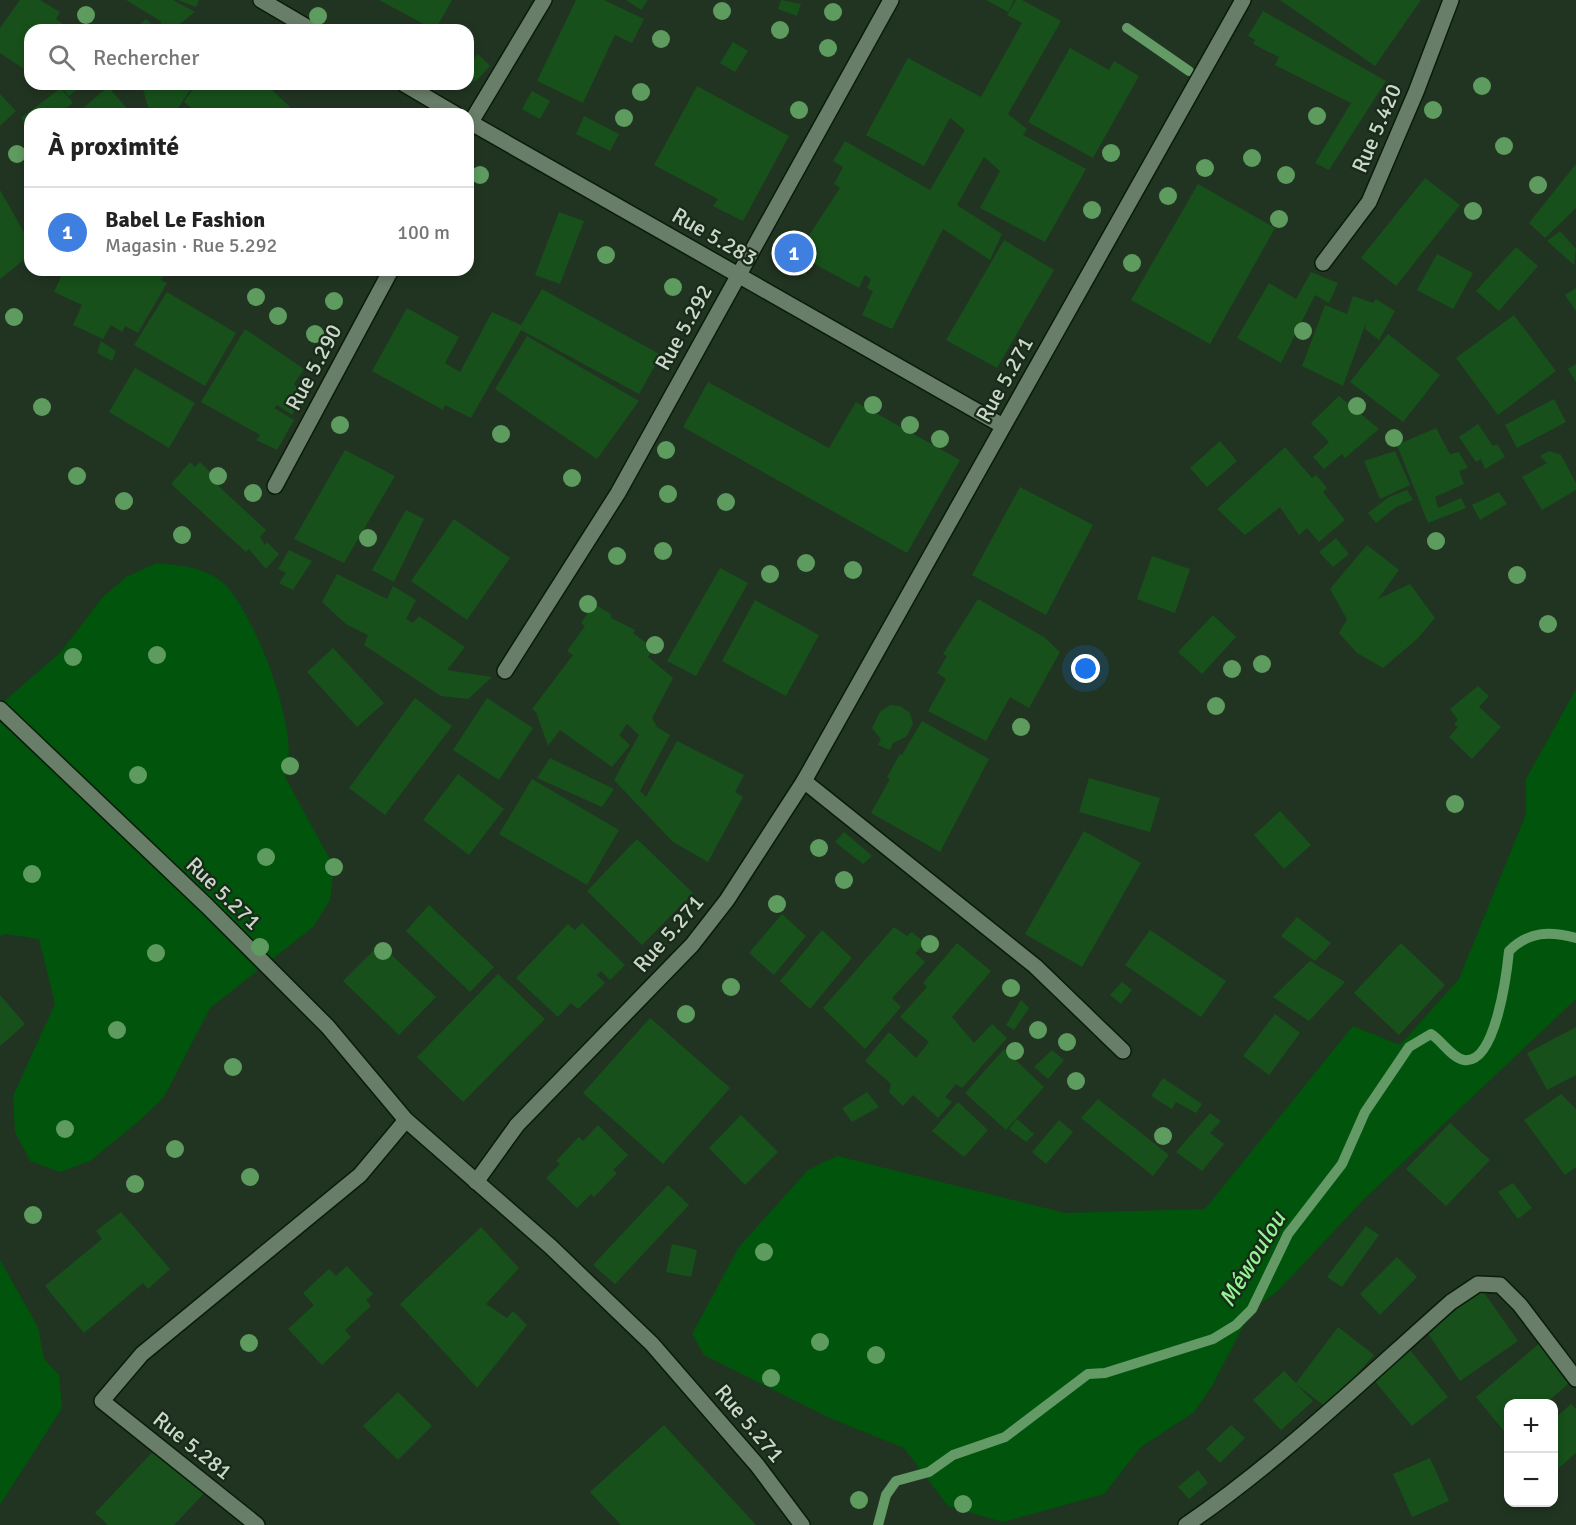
<!DOCTYPE html>
<html lang="fr">
<head>
<meta charset="utf-8">
<style>
	:root { --surface:#fff; --page:#f6f6f6; --text:#222; --muted:#767676; --line:#e0e0e0; --accent:#111827 }
	body { margin:0; font-family:Signika,sans-serif; background:var(--page); color:var(--text) }
	.controls { position:absolute; right:18px; bottom:18px; display:grid; overflow:hidden; border-radius:12px; box-shadow:0 3px 9px #0003 }
	.controls button { width:54px; height:54px; display:grid; place-items:center; padding:0; border:0; border-bottom:2px solid var(--line); background:var(--surface); color:var(--text); font:30px sans-serif }
	.you { position:absolute; left:1086px; top:669px; width:21px; height:21px; margin:-15px; border:4px solid #fff; border-radius:50%; background:#1a73e8; box-shadow:0 0 0 9px #1a73e833 }
	.badge { display:grid; place-items:center; width:39px; height:39px; border-radius:50%; background:var(--accent); color:#fff; font-size:20px; font-weight:700 }
	.pin { position:absolute; translate:-50% -50%; border:3px solid #fff; box-shadow:0 2px 6px #0006 }
	.list { margin:0; padding:0; list-style:none }
	h2 { display:flex; justify-content:space-between; align-items:center; height:78px; margin:0; padding:0 24px; font-size:26px }
	h2 small { font-size:20px; font-weight:400; color:var(--muted) }
	.list li { display:grid; grid-template-columns:39px 1fr auto; gap:18px; align-items:center; box-sizing:border-box; height:90px; padding:0 24px; border-top:2px solid var(--line) }
	.list b { display:block; font-size:22px; white-space:nowrap }
	.list p { margin:0; font-size:20px; white-space:nowrap; color:var(--muted) }
	.list em { font-size:20px; font-style:normal; color:var(--muted) }
	.icon { flex:none; width:33px; height:33px; fill:none; stroke:currentColor; stroke-width:2; stroke-linecap:round; stroke-linejoin:round }
	.map { position:relative; flex:none; width:1576px; height:1525px; overflow:hidden }
	.search { position:absolute; background:var(--surface); box-shadow:0 3px 9px #0003; left:24px; top:24px; width:450px; height:66px; display:flex; align-items:center; gap:15px; box-sizing:border-box; padding:0 21px; border-radius:18px; color:var(--muted); font-size:22px }
	.panel { position:absolute; background:var(--surface); box-shadow:0 3px 9px #0003; left:24px; top:108px; width:450px; height:168px; border-radius:18px }
	.map>svg:first-child { display:block }
</style>
</head>
<body>
<div class="map">
<svg width="1576" height="1525" viewBox="0 0 1576 1525">
	<rect width="100%" height="100%" fill="#213421"/>
	<g fill="#00540c">
		<path d="M157,563C179,565 204,567 222,582C255,611 303,738 285,777L334,867L330,900L313,927L210,1008L164,1097L139,1121L90,1161L60,1172L30,1161L15,1132L13,1096L55,1004L39,939L5,934L0,936V705L61,652L102,598L126,577Z"/>
		<path d="M1576,689V999L1362,1201L1277,1292L1252,1309L1212,1386L1194,1412L1141,1447L1104,1494L1003,1522L948,1506L904,1448L832,1419L704,1355L692,1334L739,1247L808,1170L837,1156L1065,1213L1205,1209L1353,1026L1400,1045L1459,979L1526,814V779Z"/>
		<path d="M0,1260L38,1327L44,1359L59,1375L62,1408L0,1505Z"/>
	</g>
	<g fill="none" stroke-linecap="round" stroke-linejoin="round">
		<g stroke="#649a66" stroke-width="10">
			<path d="M1127,28L1189,71"/>
			<path d="M878,1525L886,1495L896,1481L929,1472L953,1455L1005,1437L1088,1374L1105,1373L1213,1339L1236,1325L1252,1309L1288,1234L1342,1164L1365,1112L1409,1047L1431,1034C1441,1040 1452,1058 1464,1060C1496,1065 1507,971 1509,951C1529,931 1550,931 1576,938"/>
		</g>
	</g>
	<g fill="#17501b">
		<path d="M20,0H40L60,12L56,19L72,30H30V73L0,53V28Z"/>
		<path d="M126,0H173L195,12L172,30H133L146,19L156,28L162,22Z"/>
		<path d="M178,0H199L196,7Z"/>
		<path d="M379,0H452L435,30Z"/>
		<path d="M576,0H604L644,19L632,43L615,35L583,103L537,81Z"/>
		<path d="M626,0H648L641,10Z"/>
		<path d="M781,0L801,4L797,16L778,9Z"/>
		<path d="M986,0H1014L1008,12Z"/>
		<path d="M1016,0H1022L1061,21L1008,114L1027,129L1023,135L1086,169L1045,242L980,208L1000,171L984,157L957,205L1002,234L990,260L943,229L892,329L862,315L873,291L867,288L871,279L865,275L859,288L811,262L804,237L810,234L840,188L834,184L843,167L833,161L845,141L930,190L965,130L950,118L924,166L866,135L908,58L981,97L1022,23L1007,15Z"/>
		<path d="M1280,0H1421L1375,66Z"/>
		<path d="M1263,11L1386,81L1329,170L1315,163L1351,103L1275,65L1279,57L1253,44L1255,40L1248,36Z"/>
		<path d="M733,42L748,51L735,72L720,63Z"/>
		<path d="M1070,48L1109,70L1114,61L1139,76L1093,158L1028,122Z"/>
		<path d="M478,54L490,66L477,80L468,83V57L472,60Z"/>
		<path d="M59,84H84L69,96Z"/>
		<path d="M145,84H194L174,114H150L142,86Z"/>
		<path d="M196,84H275L271,89L290,107L285,114H193L195,111L184,102Z"/>
		<path d="M697,86L789,136L743,221L713,206L718,199L654,165Z"/>
		<path d="M108,87L132,114H76Z"/>
		<path d="M61,88L73,103L58,114H30V129L21,118Z"/>
		<path d="M532,91L550,101L540,119L522,109Z"/>
		<path d="M0,94L16,111L0,126Z"/>
		<path d="M584,116L619,134L610,151L576,134Z"/>
		<path d="M1576,164V208L1545,238L1529,223Z"/>
		<path d="M1425,178L1460,205L1396,286L1361,258Z"/>
		<path d="M1198,184L1275,228L1210,344L1131,300Z"/>
		<path d="M0,190L30,243V255L0,279Z"/>
		<path d="M559,212L584,221L560,284L535,275Z"/>
		<path d="M793,229L804,270L806,276L781,265L778,251Z"/>
		<path d="M1560,231L1576,249L1574,265L1547,241Z"/>
		<path d="M1004,240L1054,270L997,368L946,340Z"/>
		<path d="M1516,247L1538,266L1499,311L1476,291Z"/>
		<path d="M1437,254L1473,273L1453,309L1417,290Z"/>
		<path d="M64,270H167L161,280L167,283L138,333L125,326L122,332L111,325L103,339L73,325L82,305L54,292Z"/>
		<path d="M1311,272L1338,283L1329,303L1315,295L1281,363L1237,338L1269,283L1296,299Z"/>
		<path d="M1576,288V311L1565,295Z"/>
		<path d="M542,289L661,355L639,394L521,330L471,418L445,405L443,410L372,371L407,308L459,337L445,363L460,372L492,312L521,325Z"/>
		<path d="M167,292L236,333L205,386L134,345Z"/>
		<path d="M1353,296L1373,303L1376,299L1395,311L1379,340L1365,329L1367,320L1343,386L1302,366L1325,305L1347,314Z"/>
		<path d="M1514,315L1556,371L1498,415L1456,358Z"/>
		<path d="M245,329L304,369L294,384L304,395L292,415L277,405L274,408L294,420L277,450L256,440L260,435L201,402Z"/>
		<path d="M1388,334L1440,375L1403,422L1350,382Z"/>
		<path d="M527,336L639,401L597,459L495,389Z"/>
		<path d="M101,341L116,351L112,361L97,353Z"/>
		<path d="M1576,364V382L1568,369Z"/>
		<path d="M135,368L195,403L169,448L109,412Z"/>
		<path d="M708,382L829,448L856,402L960,460L907,553L683,427Z"/>
		<path d="M1339,396L1379,429L1345,458L1342,454L1324,469L1313,457L1329,442L1311,423Z"/>
		<path d="M1554,399L1566,422L1517,448L1505,425Z"/>
		<path d="M1478,424L1493,446L1497,444L1505,457L1485,469L1481,459L1476,462L1459,437Z"/>
		<path d="M1436,428L1450,454L1459,452L1468,468L1459,471L1464,484L1435,497L1438,508L1461,498L1466,508L1428,523L1397,445Z"/>
		<path d="M1220,441L1237,461L1207,487L1190,468Z"/>
		<path d="M1285,447L1312,478L1316,475L1327,488L1323,492L1345,520L1319,542L1307,528L1299,535L1280,507L1245,535L1217,509Z"/>
		<path d="M345,450L395,476L344,563L294,539Z"/>
		<path d="M1395,451L1410,485L1380,499L1364,461Z"/>
		<path d="M1549,451L1561,455L1576,483V490L1542,510L1522,477L1547,463L1540,456Z"/>
		<path d="M190,462L195,467L200,462L216,478L213,481L266,530L260,537L265,545L267,542L279,554L266,569L249,549L246,552L171,484Z"/>
		<path d="M1020,487L1093,525L1046,615L972,575Z"/>
		<path d="M1407,490L1413,500L1396,507L1376,523L1368,513L1389,497Z"/>
		<path d="M1499,492L1507,504L1480,520L1472,505Z"/>
		<path d="M406,510L424,519L394,582L372,570Z"/>
		<path d="M454,519L510,558L467,620L411,581Z"/>
		<path d="M1336,538L1349,554L1333,567L1319,552Z"/>
		<path d="M1367,545L1399,570L1378,599L1410,584L1435,618L1417,639L1383,668L1357,653L1339,633L1347,619L1330,589Z"/>
		<path d="M289,550L312,561L293,590L279,583L286,573L278,569Z"/>
		<path d="M1152,556L1190,569L1175,613L1137,599Z"/>
		<path d="M720,568L748,583L696,676L667,661Z"/>
		<path d="M337,574L387,599L393,586L416,600L406,619L413,623L419,616L465,647L447,670L492,677L468,699L441,696L364,645L368,635L346,624L322,602Z"/>
		<path d="M978,599L1044,637L1060,652L1029,708L1010,697L986,741L928,711L946,679L937,673L947,656L943,654Z"/>
		<path d="M755,600L819,635L786,696L722,661Z"/>
		<path d="M594,604L611,614V618L635,630L633,633L654,649L648,657L673,678L652,718L657,727L670,735L640,791L646,797L677,741L744,775L735,792L743,797L708,862L673,842L614,780L639,735L627,724L619,735L630,745L612,767L560,730L548,746L536,712L532,709L573,655L567,651L585,626L581,623Z"/>
		<path d="M1213,615L1236,637L1202,674L1178,652Z"/>
		<path d="M333,648L384,703L357,727L307,672Z"/>
		<path d="M1478,686L1489,696L1479,707L1501,727L1472,759L1449,737L1458,727L1454,724L1458,720L1450,709Z"/>
		<path d="M415,698L452,726L385,815L349,788Z"/>
		<path d="M487,698L533,728L499,780L453,750Z"/>
		<path d="M890,705L900,706L910,713L913,724L906,737L893,743L890,750L878,745L881,739L872,728L880,712Z"/>
		<path d="M922,721L989,759L940,852L871,813L890,779L887,777L900,754L902,755Z"/>
		<path d="M550,758L614,789L602,807L537,778Z"/>
		<path d="M458,774L504,809L469,855L423,820Z"/>
		<path d="M1089,778L1160,798L1150,832L1079,812Z"/>
		<path d="M532,779L619,830L587,885L499,834Z"/>
		<path d="M1280,811L1311,845L1284,869L1254,835Z"/>
		<path d="M1084,831L1141,863L1082,967L1025,934Z"/>
		<path d="M844,832L872,856L863,864L835,842Z"/>
		<path d="M637,839L693,893L642,945L587,891Z"/>
		<path d="M429,905L494,967L470,992L406,931Z"/>
		<path d="M782,914L806,936L774,975L749,953Z"/>
		<path d="M1297,917L1331,943L1315,961L1281,936Z"/>
		<path d="M582,923L625,965L610,980L601,971L597,975L605,983L578,1009L571,1003L558,1017L516,978L568,924L575,930Z"/>
		<path d="M894,927L907,936L912,932L925,943L915,953L925,962L892,998L901,1007L865,1049L823,1008Z"/>
		<path d="M822,930L852,958L810,1009L780,981Z"/>
		<path d="M1150,930L1226,981L1201,1017L1125,965Z"/>
		<path d="M957,943L991,971L952,1017L974,1043L992,1024L1007,1038L962,1088L956,1084L945,1097L952,1102L938,1118L913,1095L903,1106L889,1092L891,1084L865,1061L889,1032L916,1058L929,1042L900,1017L927,987L923,983Z"/>
		<path d="M1401,943L1445,985L1399,1035L1354,993Z"/>
		<path d="M380,944L436,997L399,1035L343,981Z"/>
		<path d="M1310,961L1345,982L1309,1021L1273,997Z"/>
		<path d="M498,974L545,1019L463,1102L417,1057Z"/>
		<path d="M1122,982L1132,990L1121,1004L1110,995Z"/>
		<path d="M0,995L25,1024L0,1046Z"/>
		<path d="M1021,1000L1029,1008L1014,1030L1006,1025Z"/>
		<path d="M1275,1014L1300,1033L1269,1075L1243,1056Z"/>
		<path d="M650,1018L730,1088L663,1164L583,1093Z"/>
		<path d="M1576,1027V1075L1547,1090L1527,1053Z"/>
		<path d="M1004,1049L1044,1087L1006,1130L965,1093Z"/>
		<path d="M1052,1050L1064,1060L1048,1079L1034,1067Z"/>
		<path d="M1163,1078L1202,1104L1196,1113L1176,1102L1172,1109L1151,1096Z"/>
		<path d="M867,1092L879,1107L852,1122L842,1108Z"/>
		<path d="M1561,1094L1576,1109V1167L1565,1175L1524,1120Z"/>
		<path d="M1098,1099L1169,1155L1153,1176L1081,1118Z"/>
		<path d="M958,1102L988,1130L964,1157L932,1131Z"/>
		<path d="M1210,1113L1221,1121L1210,1133L1224,1144L1202,1171L1176,1152Z"/>
		<path d="M741,1115L778,1152L745,1185L709,1148Z"/>
		<path d="M1017,1119L1034,1134L1026,1142L1009,1129Z"/>
		<path d="M1059,1120L1073,1132L1046,1164L1032,1152Z"/>
		<path d="M1450,1123L1490,1160L1446,1206L1406,1169Z"/>
		<path d="M598,1125L628,1155L613,1170L617,1173L594,1197L591,1194L577,1208L546,1178L560,1164L556,1161L579,1137L583,1141Z"/>
		<path d="M1513,1183L1532,1208L1518,1219L1498,1192Z"/>
		<path d="M668,1185L689,1205L615,1284L593,1265Z"/>
		<path d="M121,1212L170,1269L148,1289L143,1283L84,1333L45,1286L102,1239L96,1231Z"/>
		<path d="M1366,1226L1379,1235L1342,1287L1327,1277Z"/>
		<path d="M481,1227L519,1268L486,1304L507,1318L513,1311L527,1325L477,1388L400,1304Z"/>
		<path d="M672,1244L697,1250L691,1277L666,1272Z"/>
		<path d="M1397,1257L1417,1277L1380,1315L1360,1294Z"/>
		<path d="M347,1266L373,1294L366,1300L371,1306L345,1330L351,1337L322,1365L288,1329L314,1305L303,1293L329,1269L336,1276Z"/>
		<path d="M1478,1284L1518,1341L1460,1381L1421,1323Z"/>
		<path d="M1338,1327L1374,1355L1327,1408L1296,1384L1313,1401L1281,1430L1253,1400L1284,1371L1296,1383Z"/>
		<path d="M1547,1337L1576,1377L1545,1404H1508V1436L1476,1397Z"/>
		<path d="M1405,1344L1448,1397L1412,1426L1368,1373Z"/>
		<path d="M398,1392L432,1426L398,1460L363,1426Z"/>
		<path d="M1571,1404L1576,1409V1453L1554,1472V1419Z"/>
		<path d="M664,1425L756,1525H621L590,1492Z"/>
		<path d="M1231,1425L1245,1438L1220,1463L1206,1449Z"/>
		<path d="M162,1442L210,1487L174,1525H108L95,1513Z"/>
		<path d="M1430,1458L1449,1501L1412,1517L1393,1474Z"/>
		<path d="M1198,1470L1208,1483L1189,1499L1178,1487Z"/>
	</g>
	<g fill="none" stroke-linecap="round" stroke-linejoin="round">
		<g stroke="#0a1b0a" stroke-width="18">
			<g id="minor">
				<path d="M261,0L312,30"/>
				<path d="M404,84L455,114"/>
				<path d="M468,121L1003,426"/>
				<path d="M468,127L544,0"/>
				<path d="M1323,263L1369,202L1416,92L1451,0"/>
				<path d="M275,486L391,270"/>
				<path d="M505,671L618,493L891,0"/>
				<path d="M804,781L1035,966L1123,1051"/>
				<path d="M476,1182L517,1125L692,945L727,900L804,781L1243,0"/>
				<path d="M257,1525L102,1401L142,1354L360,1175L406,1120"/>
				<path d="M1186,1525C1281,1460 1365,1378 1451,1302L1478,1284L1500,1285L1520,1305L1576,1379"/>
			</g>
		</g>
		<g stroke="#0a1b0a" stroke-width="18">
			<path id="tertiary" d="M0,709L207,906L328,1027L406,1120L551,1247L652,1344L757,1465L802,1525"/>
		</g>
		<use href="#minor" stroke="#697e69" stroke-width="15"/>
		<use href="#tertiary" stroke="#697e69" stroke-width="15"/>
	</g>
	<g fill="#5e9b5f">
		<circle cx="722" cy="11" r="9"/>
		<circle cx="833" cy="12" r="9"/>
		<circle cx="86" cy="15" r="9"/>
		<circle cx="318" cy="16" r="9"/>
		<circle cx="780" cy="30" r="9"/>
		<circle cx="661" cy="39" r="9"/>
		<circle cx="828" cy="48" r="9"/>
		<circle cx="1482" cy="86" r="9"/>
		<circle cx="641" cy="92" r="9"/>
		<circle cx="799" cy="110" r="9"/>
		<circle cx="1433" cy="110" r="9"/>
		<circle cx="1317" cy="116" r="9"/>
		<circle cx="624" cy="118" r="9"/>
		<circle cx="1504" cy="146" r="9"/>
		<circle cx="1111" cy="153" r="9"/>
		<circle cx="17" cy="154" r="9"/>
		<circle cx="1252" cy="158" r="9"/>
		<circle cx="1205" cy="168" r="9"/>
		<circle cx="480" cy="175" r="9"/>
		<circle cx="1286" cy="175" r="9"/>
		<circle cx="1538" cy="185" r="9"/>
		<circle cx="1168" cy="196" r="9"/>
		<circle cx="1092" cy="210" r="9"/>
		<circle cx="1473" cy="211" r="9"/>
		<circle cx="1279" cy="219" r="9"/>
		<circle cx="606" cy="255" r="9"/>
		<circle cx="1132" cy="263" r="9"/>
		<circle cx="673" cy="287" r="9"/>
		<circle cx="256" cy="297" r="9"/>
		<circle cx="334" cy="301" r="9"/>
		<circle cx="278" cy="316" r="9"/>
		<circle cx="14" cy="317" r="9"/>
		<circle cx="1303" cy="331" r="9"/>
		<circle cx="315" cy="334" r="9"/>
		<circle cx="873" cy="405" r="9"/>
		<circle cx="1357" cy="406" r="9"/>
		<circle cx="42" cy="407" r="9"/>
		<circle cx="340" cy="425" r="9"/>
		<circle cx="910" cy="425" r="9"/>
		<circle cx="501" cy="434" r="9"/>
		<circle cx="1394" cy="438" r="9"/>
		<circle cx="940" cy="439" r="9"/>
		<circle cx="666" cy="450" r="9"/>
		<circle cx="77" cy="476" r="9"/>
		<circle cx="218" cy="476" r="9"/>
		<circle cx="572" cy="478" r="9"/>
		<circle cx="253" cy="493" r="9"/>
		<circle cx="668" cy="494" r="9"/>
		<circle cx="124" cy="501" r="9"/>
		<circle cx="726" cy="502" r="9"/>
		<circle cx="182" cy="535" r="9"/>
		<circle cx="368" cy="538" r="9"/>
		<circle cx="1436" cy="541" r="9"/>
		<circle cx="663" cy="551" r="9"/>
		<circle cx="617" cy="556" r="9"/>
		<circle cx="806" cy="563" r="9"/>
		<circle cx="853" cy="570" r="9"/>
		<circle cx="770" cy="574" r="9"/>
		<circle cx="1517" cy="575" r="9"/>
		<circle cx="588" cy="604" r="9"/>
		<circle cx="1548" cy="624" r="9"/>
		<circle cx="655" cy="645" r="9"/>
		<circle cx="157" cy="655" r="9"/>
		<circle cx="73" cy="657" r="9"/>
		<circle cx="1262" cy="664" r="9"/>
		<circle cx="1232" cy="669" r="9"/>
		<circle cx="1216" cy="706" r="9"/>
		<circle cx="1021" cy="727" r="9"/>
		<circle cx="290" cy="766" r="9"/>
		<circle cx="138" cy="775" r="9"/>
		<circle cx="1455" cy="804" r="9"/>
		<circle cx="819" cy="848" r="9"/>
		<circle cx="266" cy="857" r="9"/>
		<circle cx="334" cy="867" r="9"/>
		<circle cx="32" cy="874" r="9"/>
		<circle cx="844" cy="880" r="9"/>
		<circle cx="777" cy="904" r="9"/>
		<circle cx="930" cy="944" r="9"/>
		<circle cx="260" cy="947" r="9"/>
		<circle cx="383" cy="951" r="9"/>
		<circle cx="156" cy="953" r="9"/>
		<circle cx="731" cy="987" r="9"/>
		<circle cx="1011" cy="988" r="9"/>
		<circle cx="686" cy="1014" r="9"/>
		<circle cx="117" cy="1030" r="9"/>
		<circle cx="1038" cy="1030" r="9"/>
		<circle cx="1067" cy="1042" r="9"/>
		<circle cx="1015" cy="1051" r="9"/>
		<circle cx="233" cy="1067" r="9"/>
		<circle cx="1076" cy="1081" r="9"/>
		<circle cx="65" cy="1129" r="9"/>
		<circle cx="1163" cy="1136" r="9"/>
		<circle cx="175" cy="1149" r="9"/>
		<circle cx="250" cy="1177" r="9"/>
		<circle cx="135" cy="1184" r="9"/>
		<circle cx="33" cy="1215" r="9"/>
		<circle cx="764" cy="1252" r="9"/>
		<circle cx="820" cy="1342" r="9"/>
		<circle cx="249" cy="1343" r="9"/>
		<circle cx="876" cy="1355" r="9"/>
		<circle cx="771" cy="1378" r="9"/>
		<circle cx="859" cy="1500" r="9"/>
		<circle cx="963" cy="1504" r="9"/>
	</g>
	<g text-anchor="middle" stroke-width="4.5" stroke-linejoin="round" paint-order="stroke">
		<g font-size="22" fill="#ccd7cb" stroke="#182a18">
			<text transform="translate(1376 128) rotate(-67)" y="8">Rue 5.420</text>
			<text transform="translate(715 236) rotate(30)" y="8">Rue 5.283</text>
			<text transform="translate(683 327) rotate(-61)" y="8">Rue 5.292</text>
			<text transform="translate(313 367) rotate(-62)" y="8">Rue 5.290</text>
			<text transform="translate(1004 379) rotate(-61)" y="8">Rue 5.271</text>
			<text transform="translate(224 893) rotate(44)" y="8">Rue 5.271</text>
			<text transform="translate(668 933) rotate(-49)" y="8">Rue 5.271</text>
			<text transform="translate(750 1423) rotate(50)" y="8">Rue 5.271</text>
			<text transform="translate(193 1445) rotate(39)" y="8">Rue 5.281</text>
		</g>
		<g font-size="24" font-style="italic" fill="#94f494" stroke="#182a18">
			<text transform="translate(1252 1259) rotate(-59)" y="8">Méwoulou</text>
		</g>
	</g>
</svg>
<div class="controls">
<button>+</button>
<button>−</button>
</div>
<div class="you"></div>
<div class="pin badge" style="left:794px;top:253px;background:#3f7fe0">1</div>
<div class="search"><svg class="icon" aria-label="search" viewBox="0 0 24 24"><circle cx="10" cy="10" r="6"/><path d="M15 15l6 6"/></svg>Rechercher</div>
<section class="panel">
<h2>À proximité<small></small></h2>
<ul class="list">
<li><span class="badge" style="background:#3f7fe0">1</span><div><b>Babel Le Fashion</b><p>Magasin · Rue 5.292</p></div><em>100 m</em></li>
</ul>
</section>
</div>
</body>
</html>
